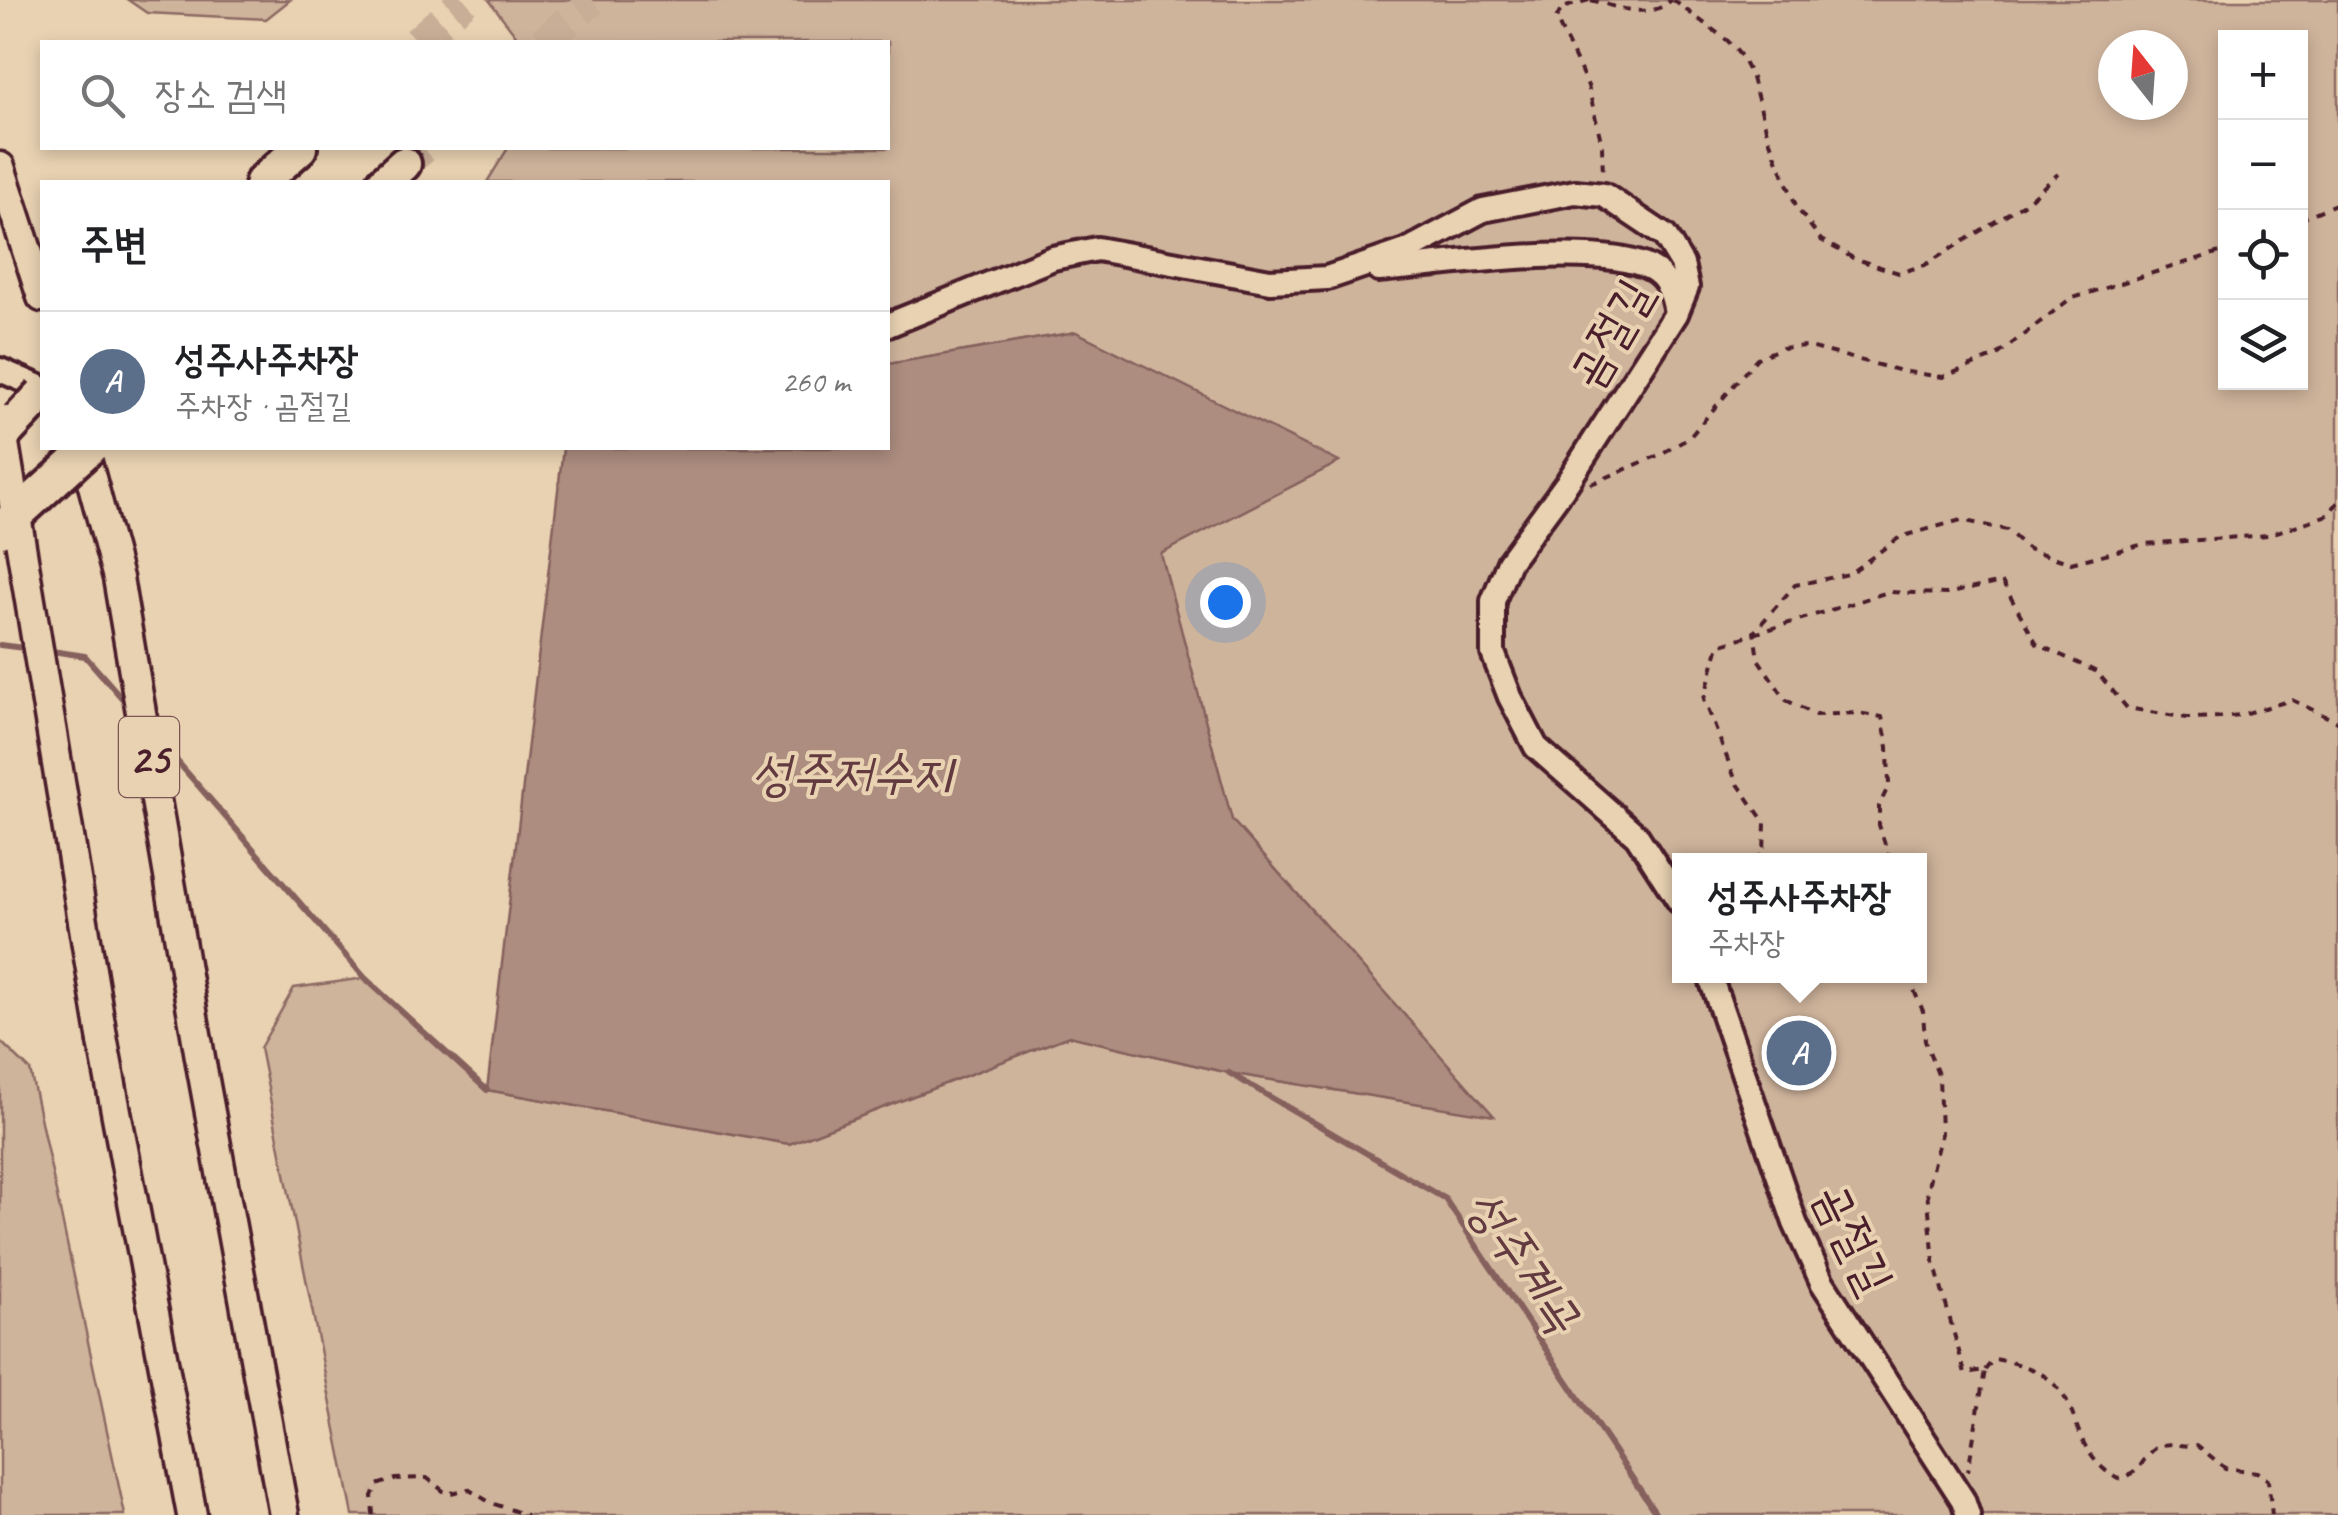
<!DOCTYPE html>
<html lang="ko">
<head>
<meta charset="utf-8">
<style>
	:root { --surface:#fff; --page:#f6f6f6; --text:#202124; --muted:#757577; --line:#e0e0e0; --accent:#db2777 }
	body { margin:0; font-family:Caveat,"Poor Story",sans-serif; background:var(--page); color:var(--text) }
	.controls { position:absolute; right:30px; top:30px; display:grid; overflow:hidden; border-radius:0px; box-shadow:0 5px 15px #0003 }
	.controls button { width:90px; height:90px; display:grid; place-items:center; padding:0; border:0; border-bottom:2px solid var(--line); background:var(--surface); color:var(--text); font:50px sans-serif }
	.compass { position:absolute; left:2098px; top:30px; width:90px; height:90px; border-radius:50%; background:var(--surface); box-shadow:0 5px 15px #0003; rotate:343deg }
	.you { position:absolute; left:1225px; top:602px; width:35px; height:35px; margin:-25px; border:8px solid #fff; border-radius:50%; background:#1a73e8; box-shadow:0 0 0 15px #1a73e833 }
	.badge { display:grid; place-items:center; width:65px; height:65px; border-radius:50%; background:var(--accent); color:#fff; font-size:32px; font-weight:700 }
	.pin { position:absolute; translate:-50% -50%; border:5px solid #fff; box-shadow:0 2px 10px #0006 }
	.popup { position:absolute; left:1672px; top:853px; width:255px; height:130px; box-sizing:border-box; display:grid; place-content:center; border-radius:0px; background:var(--surface); filter:drop-shadow(0 2px 8px #0005); font-size:32px; white-space:nowrap; color:var(--muted) }
	.popup b { font-size:38px; color:var(--text) }
	.popup::after { content:''; position:absolute; left:50%; top:100%; margin-left:-20px; border:20px solid transparent; border-top-color:var(--surface) }
	.list { margin:0; padding:0; list-style:none }
	h2 { display:flex; justify-content:space-between; align-items:center; height:130px; margin:0; padding:0 40px; font-size:42px }
	h2 small { font-size:32px; font-weight:400; color:var(--muted) }
	.list li { display:grid; grid-template-columns:65px 1fr auto; gap:30px; align-items:center; box-sizing:border-box; height:140px; padding:0 40px; border-top:2px solid var(--line) }
	.list b { display:block; font-size:38px; white-space:nowrap }
	.list p { margin:0; font-size:32px; white-space:nowrap; color:var(--muted) }
	.list em { font-size:32px; font-style:normal; color:var(--muted) }
	.icon { flex:none; width:55px; height:55px; fill:none; stroke:currentColor; stroke-width:2; stroke-linecap:round; stroke-linejoin:round }
	.map { position:relative; flex:none; width:2338px; height:1515px; overflow:hidden }
	.search { position:absolute; background:var(--surface); box-shadow:0 5px 15px #0003; left:40px; top:40px; width:850px; height:110px; display:flex; align-items:center; gap:25px; box-sizing:border-box; padding:0 35px; border-radius:0px; color:var(--muted); font-size:38px }
	.panel { position:absolute; background:var(--surface); box-shadow:0 5px 15px #0003; left:40px; top:180px; width:850px; height:270px; border-radius:0px }
	.map>svg:first-child { display:block }
</style>
</head>
<body>
<div class="map">
<svg width="2338" height="1515" viewBox="0 0 2338 1515">
	<rect width="100%" height="100%" fill="#e9d2b2"/>
	<filter id="ink" filterUnits="userSpaceOnUse"><feTurbulence type="fractalNoise" baseFrequency=".01" numOctaves="2"/><feDisplacementMap in="SourceGraphic" scale="20" xChannelSelector="R" yChannelSelector="G"/><feConvolveMatrix kernelMatrix="1 2 1 2 8 2 1 2 1" color-interpolation-filters="sRGB"/></filter>
	<g filter="url(#ink)">
		<g fill="#cfb49c" stroke="#8c6a64" stroke-width="2.5" fill-rule="evenodd">
			<path d="M128,0H290L266,19L147,13Z"/>
			<path d="M489,0H2338V1515H353L260,1048L294,988L365,978L487,1090L789,1144L1069,1036L1229,1073L1492,1115L1232,820L1160,553L1337,463L1076,332L888,364V182H487L508,148H888V42H521ZM2226,38H2300V382H2226ZM2113,45H2173V105H2113ZM1679,860H1919V976H1679Z"/>
			<path d="M0,1041L30,1070L125,1515H0Z"/>
		</g>
		<path fill="#ac8d7f" stroke="#85615d" stroke-width="2.5" d="M1076,332L1339,462L1161,554L1232,820L1494,1116L1229,1073L1069,1036L789,1144L487,1090L563,448H888V364Z"/>
		<g fill="none" stroke-linecap="round" stroke-linejoin="round">
			<g stroke="#85615d" stroke-width="6">
				<path d="M0,645L32,649"/>
				<path d="M45,650L85,656L129,706"/>
				<path d="M157,738L365,978L487,1090"/>
				<path d="M1229,1073L1445,1199L1657,1515"/>
			</g>
			<g stroke="#c9ae97" stroke-width="32" stroke-dasharray="32 16" stroke-linecap="butt">
				<path d="M417,42L465,0"/>
				<path d="M544,42L592,0"/>
				<path d="M404,164L423,148"/>
			</g>
			<g stroke="#4a1f2b" stroke-width="30">
				<g id="minor">
					<path d="M1379,270C1440,265 1600,241 1650,268C1668,277 1673,295 1676,313"/>
					<path d="M888,325L1053,258L1097,249L1270,281L1327,278L1406,251L1483,210L1575,192L1604,195L1665,236L1682,264L1687,287L1676,314L1567,483L1509,562L1493,601V653L1510,697L1536,747L1637,836L1679,901"/>
					<path d="M0,370L42,388"/>
					<path d="M1710,976L1795,1223L1822,1282L1963,1500L1968,1515"/>
				</g>
			</g>
			<g stroke="#4a1f2b" stroke-width="35">
				<g id="major">
					<path d="M0,167L42,297"/>
					<path d="M83,448L118,578L202,1069L284,1515"/>
					<path d="M103,1042L192,1515"/>
				</g>
			</g>
			<g stroke="#4a1f2b" stroke-width="40">
				<g id="highway">
					<path d="M262,182L300,148"/>
					<path d="M384,182L404,164"/>
				</g>
			</g>
			<g stroke="#4a1f2b" stroke-width="4" stroke-dasharray="8 8" stroke-linecap="butt">
				<path d="M1589,0L1562,8L1556,19L1588,86L1602,145L1603,176"/>
				<path d="M1591,0C1614,6 1651,21 1671,0"/>
				<path d="M1673,0L1728,41L1741,56L1752,78L1769,139L1797,208L1821,240L1853,258L1899,273L1925,265L2025,203L2058,174"/>
				<path d="M2300,219L2338,203"/>
				<path d="M1591,484L1659,455L1689,438L1757,358L1782,348L1806,346L1901,371L1943,377L1996,356L2070,299L2226,250"/>
				<path d="M1756,860L1764,852L1765,823L1736,781L1704,699L1719,645L1888,592L1946,594L2002,582L2037,644L2097,672L2127,708L2187,718L2220,717L2240,715L2292,700L2338,722"/>
				<path d="M1890,860L1879,825V806L1889,785L1888,747L1882,717L1858,713L1815,715L1786,700L1758,659L1754,632L1795,585L1849,574L1900,537L1961,520L2007,530L2028,549L2071,563L2144,544L2268,535L2328,515L2338,502"/>
				<path d="M1919,941L1922,949L1919,956"/>
				<path d="M1910,976L1909,979L1923,1011L1925,1041L1939,1077L1941,1133L1927,1190L1934,1262L1965,1373L1985,1370L1968,1471"/>
				<path d="M1985,1370L1994,1359C2100,1375 2052,1441 2118,1479C2144,1473 2138,1461 2156,1448C2167,1440 2184,1448 2197,1445L2225,1468L2257,1472L2268,1480L2272,1515"/>
				<path d="M373,1515L372,1496L377,1485L395,1479L427,1478L447,1494L468,1489L491,1503L527,1515"/>
			</g>
			<use href="#minor" stroke="#e9d2b2" stroke-width="22"/>
			<use href="#major" stroke="#e9d2b2" stroke-width="28"/>
			<use href="#highway" stroke="#e9d2b2" stroke-width="32"/>
			<g stroke="#4a1f2b" stroke-width="35" stroke-linecap="butt">
				<path id="major-bridge" d="M0,419L103,1042"/>
			</g>
			<g stroke="#4a1f2b" stroke-width="40" stroke-linecap="butt">
				<g id="highway-bridge">
					<path d="M0,439L42,394"/>
					<path d="M0,530L90,448"/>
				</g>
			</g>
			<use href="#major-bridge" stroke="#e9d2b2" stroke-width="28"/>
			<use href="#highway-bridge" stroke="#e9d2b2" stroke-width="32"/>
		</g>
	</g>
	<g text-anchor="middle" stroke-width="8" stroke-linejoin="round" paint-order="stroke">
		<rect fill="#e9d2b2" stroke="#7a5554" stroke-width="2.5" x="119" y="717" width="60" height="80" rx="8"/>
		<g font-size="45" font-weight="bold" fill="#4a1f2b">
			<text x="149" y="773">25</text>
		</g>
		<g font-size="48" fill="#4a1f2b" stroke="#e9d2b2">
			<text transform="translate(1609 333) rotate(-60)" y="17">곰절길</text>
			<text transform="translate(1855 1238) rotate(64)" y="17">곰절길</text>
		</g>
		<g font-size="50" font-style="italic" fill="#623a40" stroke="#e9d2b2">
			<text x="852" y="790">성주저수지</text>
			<text transform="translate(1525 1260) rotate(55)" y="18">성주계곡</text>
		</g>
	</g>
</svg>
<div class="controls">
<button>+</button>
<button>−</button>
<button><svg class="icon" aria-label="locate" viewBox="0 0 24 24"><circle cx="12" cy="12" r="6"/><path d="M12 2v4M12 18v4M2 12h4M18 12h4"/></svg></button>
<button><svg class="icon" aria-label="layers" viewBox="0 0 24 24"><path d="M12 4l9 5-9 5-9-5zM3 14l9 5 9-5"/></svg></button>
</div>
<svg class="compass" viewBox="-18 -18 36 36"><path d="M0-13l5 13h-10z" fill="#e53935"/><path d="M0 13l5-13h-10z" fill="#757577"/></svg>
<div class="you"></div>
<div class="pin badge" style="left:1799px;top:1053px;background:#5c6f8a">A</div>
<div class="popup"><b>성주사주차장</b>주차장</div>
<div class="search"><svg class="icon" aria-label="search" viewBox="0 0 24 24"><circle cx="10" cy="10" r="6"/><path d="M15 15l6 6"/></svg>장소 검색</div>
<section class="panel">
<h2>주변<small></small></h2>
<ul class="list">
<li><span class="badge" style="background:#5c6f8a">A</span><div><b>성주사주차장</b><p>주차장 · 곰절길</p></div><em>260 m</em></li>
</ul>
</section>
</div>
</body>
</html>
